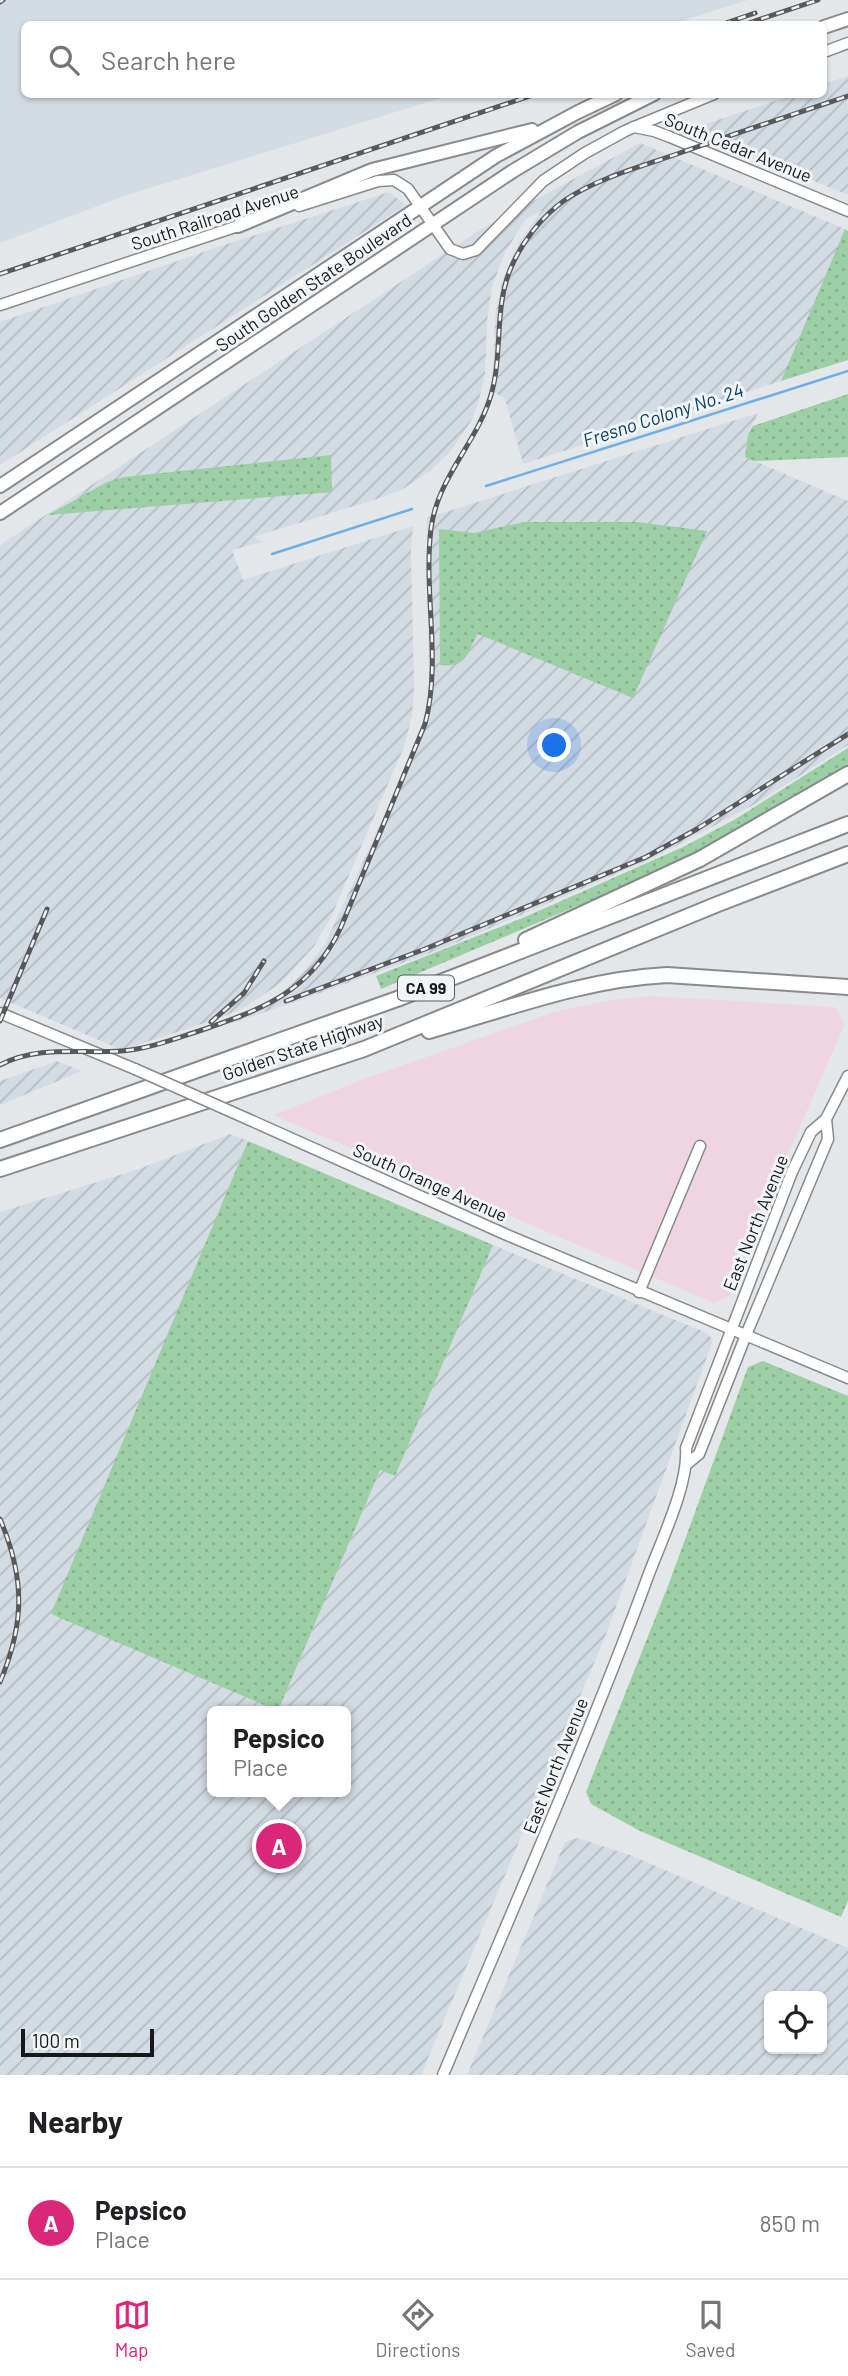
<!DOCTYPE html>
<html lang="en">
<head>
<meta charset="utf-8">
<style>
	:root { --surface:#fff; --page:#f6f6f6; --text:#202124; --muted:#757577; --line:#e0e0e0; --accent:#db2777 }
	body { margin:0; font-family:Barlow,sans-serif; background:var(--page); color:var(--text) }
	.controls { position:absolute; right:21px; bottom:21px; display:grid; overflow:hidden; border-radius:10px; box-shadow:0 2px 5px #0004 }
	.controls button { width:63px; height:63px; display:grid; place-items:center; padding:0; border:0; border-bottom:2px solid var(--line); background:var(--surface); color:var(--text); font:35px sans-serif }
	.scale { position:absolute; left:21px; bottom:18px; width:133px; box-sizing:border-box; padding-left:7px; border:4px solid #171819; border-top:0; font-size:19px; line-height:24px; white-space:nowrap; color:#171819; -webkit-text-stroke:5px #f2f5f7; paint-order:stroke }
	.you { position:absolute; left:555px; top:746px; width:24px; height:24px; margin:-18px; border:5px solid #fff; border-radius:50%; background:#1a73e8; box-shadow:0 0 0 10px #1a73e833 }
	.badge { display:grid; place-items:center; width:46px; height:46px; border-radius:50%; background:var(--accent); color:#fff; font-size:23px; font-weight:700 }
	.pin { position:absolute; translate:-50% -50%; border:4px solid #fff; box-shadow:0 2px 7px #0006 }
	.popup { position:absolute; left:207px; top:1706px; width:144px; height:91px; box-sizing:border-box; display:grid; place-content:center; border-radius:10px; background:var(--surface); filter:drop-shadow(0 2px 5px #0005); font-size:23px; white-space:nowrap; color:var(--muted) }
	.popup b { font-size:26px; color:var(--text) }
	.popup::after { content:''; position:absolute; left:50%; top:100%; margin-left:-14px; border:14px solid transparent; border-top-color:var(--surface) }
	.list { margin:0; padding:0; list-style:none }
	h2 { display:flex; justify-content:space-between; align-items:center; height:91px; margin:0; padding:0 28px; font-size:30px }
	h2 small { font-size:23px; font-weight:400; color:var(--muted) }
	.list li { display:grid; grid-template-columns:46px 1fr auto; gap:21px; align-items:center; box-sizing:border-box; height:112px; padding:0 28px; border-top:2px solid var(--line) }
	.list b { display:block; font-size:26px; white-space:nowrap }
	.list p { margin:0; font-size:23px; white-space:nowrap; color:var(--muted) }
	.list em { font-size:23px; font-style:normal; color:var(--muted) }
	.icon { flex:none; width:38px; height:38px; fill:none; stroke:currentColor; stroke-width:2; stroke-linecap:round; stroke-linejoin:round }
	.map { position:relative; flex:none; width:848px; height:2075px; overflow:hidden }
	.search { position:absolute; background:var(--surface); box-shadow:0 2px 5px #0004; left:21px; right:21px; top:21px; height:77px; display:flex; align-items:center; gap:18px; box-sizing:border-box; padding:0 24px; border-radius:10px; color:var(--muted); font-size:26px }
	.sheet { height:203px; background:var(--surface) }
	nav { display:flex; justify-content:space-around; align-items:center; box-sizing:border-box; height:98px; border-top:2px solid var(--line); background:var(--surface); font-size:19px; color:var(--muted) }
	nav a { display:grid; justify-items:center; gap:4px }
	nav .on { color:var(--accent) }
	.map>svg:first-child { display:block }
</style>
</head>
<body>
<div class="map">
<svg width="848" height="2075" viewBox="0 0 848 2075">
	<defs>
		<pattern id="industrial-furrows" width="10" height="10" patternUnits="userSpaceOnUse" patternTransform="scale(1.75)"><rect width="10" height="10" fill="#d3dbe4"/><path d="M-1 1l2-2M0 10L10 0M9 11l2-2" fill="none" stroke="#b4bbc3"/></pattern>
		<pattern id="grass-dots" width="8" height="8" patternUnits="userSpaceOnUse" patternTransform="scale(1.75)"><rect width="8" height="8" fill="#9ccfa3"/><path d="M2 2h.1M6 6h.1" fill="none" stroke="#86b18c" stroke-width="1.8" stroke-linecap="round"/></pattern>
	</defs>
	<rect width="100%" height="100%" fill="#e4e7ea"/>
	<path fill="#eed5df" d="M650,996L835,1007L845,1024L779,1174L729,1296L714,1303L273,1115L364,1079L554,1012L611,1000Z"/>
	<g fill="url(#industrial-furrows)" fill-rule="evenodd">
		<path d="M848,76V195L690,129L793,95L824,94V84Z"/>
		<path d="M640,143L845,229L781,381L523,464L505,399L491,390L494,361L495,318L502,282L519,243L542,210L525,220L505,252L492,287L487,321L485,374L478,404L471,421L451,451L429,472L401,490L374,500L253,537L263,542L232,550L243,580L413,526L411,551L414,685L412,716L404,747L331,917L315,945L282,982L244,1008L217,1019L122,1050L0,998V545L483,228Z"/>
		<path d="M389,192L406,205L0,465V322L221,246Z"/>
		<path d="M758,413L748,434L745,457L848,501V745L757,803L655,857L444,948L295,1002L223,1026L260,1008L277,997L302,974L325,944L415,749L426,720L429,684L427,518Z"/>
		<path d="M57,1061L82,1071L0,1105V1081Z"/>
		<path d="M230,1134L248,1141L52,1614L278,1711L380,1470L395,1475L493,1245L707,1333L711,1338L712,1343L605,1637L421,2075H0V1212L136,1170ZM212,1711H346V1792H212Z"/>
		<path d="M577,1838L630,1855L848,1948V2075H467L565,1842ZM769,1996H822V2049H769Z"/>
	</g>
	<path fill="#d3dbe4" d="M0,0H748L672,24H24V94L451,95L124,196L0,243Z"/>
	<g fill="url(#grass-dots)">
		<path d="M845,229L848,231V360L781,381Z"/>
		<path d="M848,394V457L754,461L745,457L748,434L753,426Z"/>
		<path d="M331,455L332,492L48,515L107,482L124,477Z"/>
		<path d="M524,522H637L707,531L633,698L478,634C466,653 468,668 440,665L439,529L474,533Z"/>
		<path d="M848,748V767L741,830L686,860L381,989L376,976L525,917L683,847L734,820Z"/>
		<path d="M248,1141L493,1245L395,1476L380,1470L278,1711L51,1614Z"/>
		<path d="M763,1361L848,1396V1901L841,1917L640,1831L591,1804L586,1792L668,1586L748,1367Z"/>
	</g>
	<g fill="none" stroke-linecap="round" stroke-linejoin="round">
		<g stroke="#6fafe6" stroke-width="2.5">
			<path d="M486,486L848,371"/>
			<path d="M272,554L412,509"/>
		</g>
		<g stroke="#888a8d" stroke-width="13">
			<g id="minor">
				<path d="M824,52L848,43"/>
				<path d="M634,127L714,94"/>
				<path d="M299,206L378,181L394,180L408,189L450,249L463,254L476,250L543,181L585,153L625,131L634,127L654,131L670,137L848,211"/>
				<path d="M0,305L244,224"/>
				<path d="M0,1013L135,1069"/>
				<path d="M250,1120L507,1235L848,1378"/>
				<path d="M639,1292L700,1146"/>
				<path d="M687,1464L699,1454L746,1335L828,1139L826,1119"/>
				<path d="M443,2075C512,1910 585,1747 647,1579C660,1543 689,1485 686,1448L792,1172L811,1132L826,1119L848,1076"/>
			</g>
		</g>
		<g stroke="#888a8d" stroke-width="16">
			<g id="major">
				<path d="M824,27L848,19"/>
				<path d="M238,226L372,170L532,130"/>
				<path d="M0,486L496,156L578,112L616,94"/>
				<path d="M0,513L513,171L578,132L654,94"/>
			</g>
		</g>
		<g stroke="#888a8d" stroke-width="18">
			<g id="highway">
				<path d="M526,940L700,859L848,774"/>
				<path d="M429,1031C507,1009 585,979 667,975L848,987"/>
				<path d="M0,1140L397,999L848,824"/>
				<path d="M0,1169L364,1049L718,904L848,854"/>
			</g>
		</g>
		<use href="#minor" stroke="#fff" stroke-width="10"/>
		<use href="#major" stroke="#fff" stroke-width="12"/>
		<use href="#highway" stroke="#fff" stroke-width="14"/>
		<g stroke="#58595b" stroke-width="5">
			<g id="rail">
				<path d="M0,2L3,0"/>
				<path d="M723,24L755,13"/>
				<path d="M746,24L818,0"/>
				<path d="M0,274L536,94"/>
				<path d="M286,1001L425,949L646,857L697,829L848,734"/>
				<path d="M0,1021L47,909"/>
				<path d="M211,1022L244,993L264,961"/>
				<path d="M0,1065C39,1045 80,1054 121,1051C148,1049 174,1039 199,1031C263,1009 311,992 341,927L425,724C442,661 423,593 431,529C437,478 477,443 491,395C503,354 494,310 510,270C521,243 541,217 565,200C598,178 640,167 677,154C734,134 791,115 848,96"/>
				<path d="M0,1519C25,1578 25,1623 0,1682"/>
			</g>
		</g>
		<use href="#rail" stroke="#f2f5f7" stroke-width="2.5" stroke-dasharray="8" stroke-linecap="butt"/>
		<g stroke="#888a8d" stroke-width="13" stroke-linecap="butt">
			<path id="minor-bridge" d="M135,1069L250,1120"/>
		</g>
		<use href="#minor-bridge" stroke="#fff" stroke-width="10"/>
	</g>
	<g text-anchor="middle" stroke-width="6" stroke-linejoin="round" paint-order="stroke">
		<rect fill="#f2f5f7" stroke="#595a5c" stroke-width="2" x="398" y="975.5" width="56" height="25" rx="5"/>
		<g font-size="16" font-weight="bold" fill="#171819">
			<text x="426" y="994">CA 99</text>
		</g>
		<g font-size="18" fill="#171819" stroke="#f2f5f7">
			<text transform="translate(738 148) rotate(22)" y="6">South Cedar Avenue</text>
			<text transform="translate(215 218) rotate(-18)" y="6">South Railroad Avenue</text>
			<text transform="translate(314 283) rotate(-34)" y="6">South Golden State Boulevard</text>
			<text transform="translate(303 1048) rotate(-19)" y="6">Golden State Highway</text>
			<text transform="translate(430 1183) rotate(24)" y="6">South Orange Avenue</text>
			<text transform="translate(756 1223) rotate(-68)" y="6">East North Avenue</text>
			<text transform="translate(556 1766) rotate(-68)" y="6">East North Avenue</text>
		</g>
		<g font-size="19" font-style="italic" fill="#0a3c60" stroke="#f2f5f7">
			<text transform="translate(663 415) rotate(-18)" y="7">Fresno Colony No. 24</text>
		</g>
	</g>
</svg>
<div class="controls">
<button><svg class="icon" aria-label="locate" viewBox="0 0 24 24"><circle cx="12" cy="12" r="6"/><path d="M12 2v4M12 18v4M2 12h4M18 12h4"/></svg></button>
</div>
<div class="scale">100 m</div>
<div class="you"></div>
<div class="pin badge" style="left:279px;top:1846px">A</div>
<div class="popup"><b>Pepsico</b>Place</div>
<div class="search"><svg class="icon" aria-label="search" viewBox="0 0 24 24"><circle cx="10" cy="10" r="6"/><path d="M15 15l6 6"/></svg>Search here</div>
</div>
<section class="sheet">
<h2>Nearby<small></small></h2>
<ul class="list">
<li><span class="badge">A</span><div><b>Pepsico</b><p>Place</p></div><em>850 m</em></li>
</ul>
</section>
<nav>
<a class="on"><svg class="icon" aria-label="map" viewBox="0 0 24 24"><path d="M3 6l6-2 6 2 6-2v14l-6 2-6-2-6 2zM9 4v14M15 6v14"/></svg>Map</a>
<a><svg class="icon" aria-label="directions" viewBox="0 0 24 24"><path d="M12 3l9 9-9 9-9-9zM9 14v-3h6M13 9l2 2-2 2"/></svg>Directions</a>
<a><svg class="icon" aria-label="saved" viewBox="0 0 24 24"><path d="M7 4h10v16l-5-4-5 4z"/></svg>Saved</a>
</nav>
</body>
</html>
